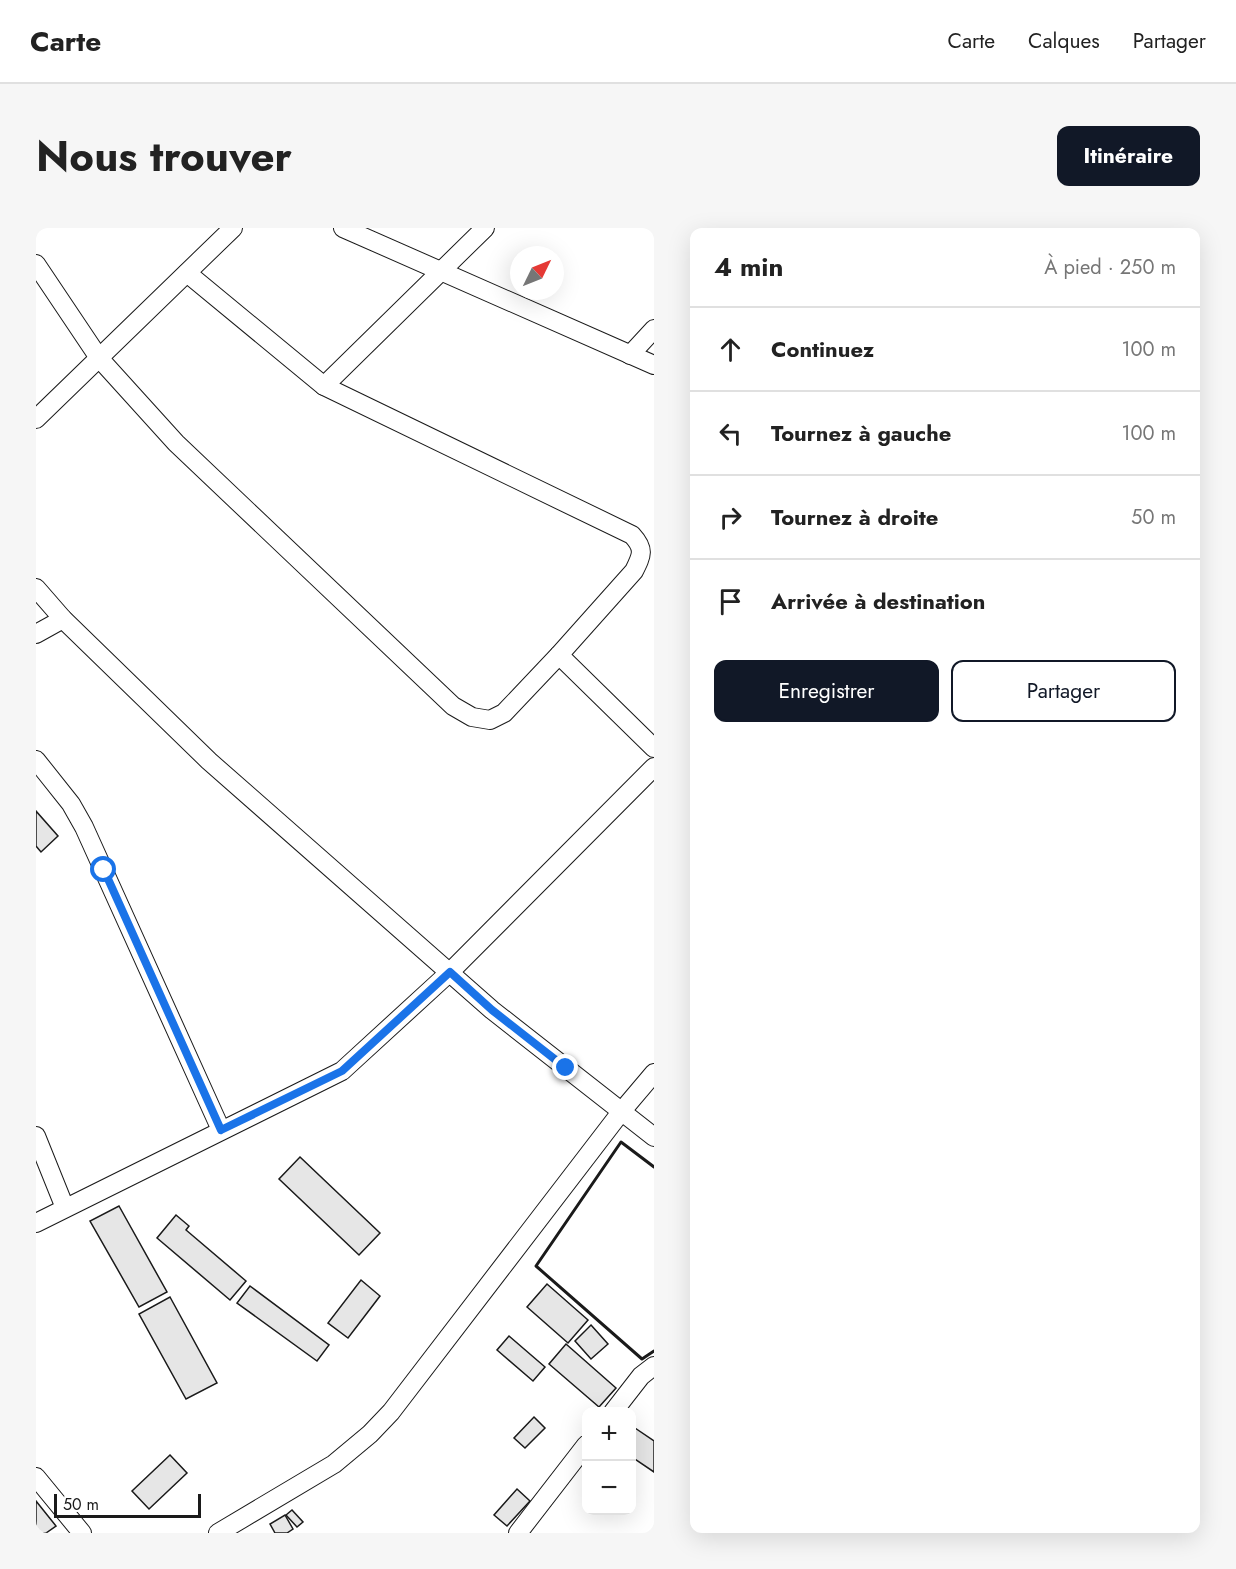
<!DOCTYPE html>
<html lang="fr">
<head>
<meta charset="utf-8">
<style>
	:root { --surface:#fff; --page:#f6f6f6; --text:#222; --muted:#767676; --line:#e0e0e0; --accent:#111827 }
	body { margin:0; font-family:Jost,sans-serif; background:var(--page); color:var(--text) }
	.controls { position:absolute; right:18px; bottom:18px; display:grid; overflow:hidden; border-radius:12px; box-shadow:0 6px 24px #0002 }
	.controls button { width:54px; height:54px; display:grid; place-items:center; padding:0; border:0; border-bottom:2px solid var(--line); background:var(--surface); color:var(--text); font:30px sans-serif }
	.compass { position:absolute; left:474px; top:18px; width:54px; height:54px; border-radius:50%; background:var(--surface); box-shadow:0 6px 24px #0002; rotate:47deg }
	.scale { position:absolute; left:18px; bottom:15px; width:147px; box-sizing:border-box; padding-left:6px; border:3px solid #1a1a1a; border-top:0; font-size:16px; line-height:21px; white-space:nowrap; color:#1a1a1a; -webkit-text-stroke:4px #fff; paint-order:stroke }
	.stop { position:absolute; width:18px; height:18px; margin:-14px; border:4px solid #1a73e8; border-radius:50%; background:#fff }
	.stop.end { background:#1a73e8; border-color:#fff; box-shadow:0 2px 6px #0008 }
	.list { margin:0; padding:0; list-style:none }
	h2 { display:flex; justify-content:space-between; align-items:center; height:78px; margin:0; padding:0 24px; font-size:26px }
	h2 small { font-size:20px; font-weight:400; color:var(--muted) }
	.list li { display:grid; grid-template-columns:39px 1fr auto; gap:18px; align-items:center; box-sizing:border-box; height:84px; padding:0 24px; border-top:2px solid var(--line) }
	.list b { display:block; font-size:22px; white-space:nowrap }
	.list em { font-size:20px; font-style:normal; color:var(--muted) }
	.actions { display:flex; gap:12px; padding:18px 24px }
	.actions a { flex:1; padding:14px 0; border:2px solid var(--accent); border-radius:12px; text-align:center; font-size:21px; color:var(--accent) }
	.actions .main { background:var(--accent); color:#fff }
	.icon { flex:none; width:33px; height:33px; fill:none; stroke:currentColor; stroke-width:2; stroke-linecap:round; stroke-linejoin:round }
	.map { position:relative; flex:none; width:618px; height:1305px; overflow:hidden; border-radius:12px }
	header { display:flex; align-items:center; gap:36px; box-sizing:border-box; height:84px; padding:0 30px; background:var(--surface); border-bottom:2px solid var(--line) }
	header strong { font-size:28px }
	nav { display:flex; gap:33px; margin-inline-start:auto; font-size:21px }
	.intro { display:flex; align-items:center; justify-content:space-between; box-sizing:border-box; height:144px; padding:0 36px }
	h1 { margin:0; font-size:42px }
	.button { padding:15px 27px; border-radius:12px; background:var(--accent); color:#fff; font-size:21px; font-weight:700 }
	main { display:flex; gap:36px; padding:0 36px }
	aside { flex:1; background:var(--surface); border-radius:12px; box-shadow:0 6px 24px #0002 }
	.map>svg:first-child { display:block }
</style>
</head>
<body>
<header>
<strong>Carte</strong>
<nav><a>Carte</a><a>Calques</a><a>Partager</a></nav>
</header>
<div class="intro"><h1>Nous trouver</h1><a class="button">Itinéraire</a></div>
<main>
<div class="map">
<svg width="618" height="1305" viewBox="0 0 618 1305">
	<rect width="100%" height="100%" fill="#fff"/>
	<g fill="#e6e6e6" stroke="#1a1a1a" stroke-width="1.5">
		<path d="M0,583L22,608L5,624L0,618Z"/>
		<path d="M264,929L344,1005L323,1027L243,951Z"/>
		<path d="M83,978L131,1064L103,1079L54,993Z"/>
		<path d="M140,987L153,998L150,1002L210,1053L194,1072L121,1010Z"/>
		<path d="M325,1052L344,1068L312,1110L292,1095Z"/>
		<path d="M511,1056L552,1092L532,1115L491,1079Z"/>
		<path d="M214,1058L293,1117L281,1133L201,1075Z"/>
		<path d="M134,1069L181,1155L150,1171L103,1086Z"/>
		<path d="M555,1097L572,1116L555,1131L539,1113Z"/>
		<path d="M473,1108L509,1139L497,1153L461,1122Z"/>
		<path d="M530,1116L580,1160L563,1179L513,1136Z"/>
		<path d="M498,1189L509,1200L489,1220L478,1210Z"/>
		<path d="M596,1198L618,1213V1244L596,1229Z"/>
		<path d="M134,1227L151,1245L113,1281L96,1263Z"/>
		<path d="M481,1261L494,1273L471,1298L458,1287Z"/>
		<path d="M0,1273L20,1298L10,1305H0Z"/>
		<path d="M256,1282L267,1294L261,1299L250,1287Z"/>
		<path d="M249,1287L257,1301L251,1305H239L234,1296Z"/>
	</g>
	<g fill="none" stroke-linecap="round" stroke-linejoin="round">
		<g stroke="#1a1a1a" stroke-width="20">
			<g id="minor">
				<path d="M307,0L618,137"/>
				<path d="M0,36L63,130L140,215L417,478L436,489L454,492L468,485L523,427L598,343C606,327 609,321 596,307L288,158L151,45"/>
				<path d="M594,127L618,101"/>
				<path d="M288,158L449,0"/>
				<path d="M0,191L197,0"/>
				<path d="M0,360L27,391L173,533L456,782L618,909"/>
				<path d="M0,406L27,391"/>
				<path d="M523,427L618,520"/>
				<path d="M0,532L35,576L48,599L185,902"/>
				<path d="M0,908L29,980"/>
				<path d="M0,995L306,843L414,744L618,539"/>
				<path d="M577,1184L605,1148L618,1138"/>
				<path d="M0,1249L46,1305"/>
				<path d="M182,1305L298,1236L334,1206L355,1184L585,884L618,845"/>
				<path d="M482,1305L550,1217"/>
			</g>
		</g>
		<use href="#minor" stroke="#fff" stroke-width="18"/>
		<path stroke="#1a1a1a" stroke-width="3" d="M618,939L585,914L500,1038L606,1131L618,1123"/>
	</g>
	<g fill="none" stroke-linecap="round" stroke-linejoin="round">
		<path stroke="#1a73e8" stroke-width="8" d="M68,642L185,902L306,843L414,744L456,782L530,840"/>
	</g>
</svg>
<div class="controls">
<button>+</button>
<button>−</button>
</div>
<svg class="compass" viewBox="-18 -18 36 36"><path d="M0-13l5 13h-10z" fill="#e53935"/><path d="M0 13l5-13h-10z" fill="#767676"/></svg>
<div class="scale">50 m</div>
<div class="stop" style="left:68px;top:642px"></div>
<div class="stop end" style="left:530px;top:840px"></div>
</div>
<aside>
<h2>4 min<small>À pied · 250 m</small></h2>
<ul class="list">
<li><svg class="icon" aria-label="ahead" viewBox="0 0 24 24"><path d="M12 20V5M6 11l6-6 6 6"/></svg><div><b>Continuez</b></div><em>100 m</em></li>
<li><svg class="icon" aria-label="left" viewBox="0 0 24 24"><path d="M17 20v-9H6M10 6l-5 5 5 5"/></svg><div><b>Tournez à gauche</b></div><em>100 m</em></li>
<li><svg class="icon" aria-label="right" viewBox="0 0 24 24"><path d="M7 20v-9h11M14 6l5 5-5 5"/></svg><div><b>Tournez à droite</b></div><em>50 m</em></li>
<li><svg class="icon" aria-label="arrive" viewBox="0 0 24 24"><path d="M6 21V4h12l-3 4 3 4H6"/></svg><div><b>Arrivée à destination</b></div></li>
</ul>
<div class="actions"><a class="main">Enregistrer</a><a>Partager</a></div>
</aside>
</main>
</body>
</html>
